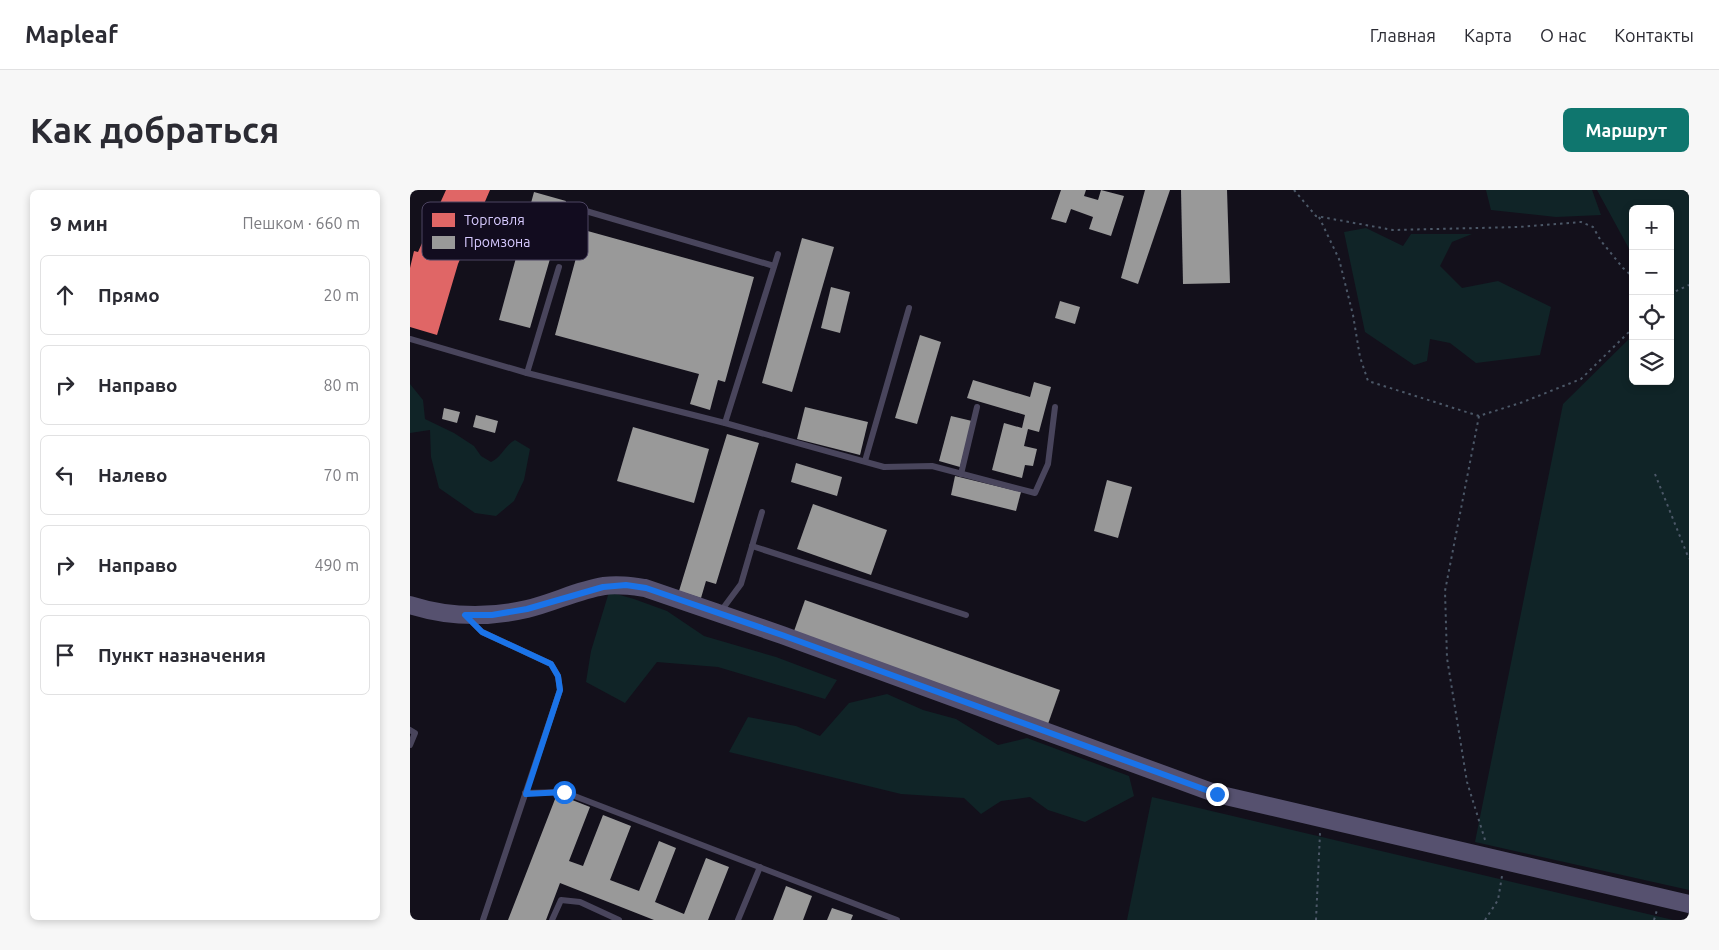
<!DOCTYPE html>
<html lang="ru">
<head>
<meta charset="utf-8">
<style>
	:root { --surface:#fff; --page:#f7f7f7; --text:#2b2b33; --muted:#7c7c81; --line:#e1e1e2; --accent:#0f766e }
	body { margin:0; font-family:Ubuntu,sans-serif; background:var(--page); color:var(--text) }
	.controls { position:absolute; right:15px; top:15px; display:grid; overflow:hidden; border-radius:8px; box-shadow:0 2px 8px #0003 }
	.controls button { width:45px; height:45px; display:grid; place-items:center; padding:0; border:0; border-bottom:1px solid var(--line); background:var(--surface); color:var(--text); font:25px sans-serif }
	.stop { position:absolute; width:15px; height:15px; margin:-11px; border:4px solid #1a73e8; border-radius:50%; background:#fff }
	.stop.end { background:#1a73e8; border-color:#fff; box-shadow:0 1px 5px #0008 }
	.list { margin:0; padding:0; list-style:none }
	h2 { display:flex; justify-content:space-between; align-items:center; height:65px; margin:0; padding:0 20px; font-size:21px }
	h2 small { font-size:16px; font-weight:400; color:var(--muted) }
	.list li { display:grid; grid-template-columns:32px 1fr auto; gap:15px; align-items:center; box-sizing:border-box; height:80px; margin:0 10px 10px; padding:0 10px; border:1px solid var(--line); border-radius:8px }
	.list b { display:block; font-size:19px; white-space:nowrap }
	.list em { font-size:16px; font-style:normal; color:var(--muted) }
	.icon { flex:none; width:28px; height:28px; fill:none; stroke:currentColor; stroke-width:2; stroke-linecap:round; stroke-linejoin:round }
	.map { position:relative; flex:none; width:1279px; height:730px; overflow:hidden; border-radius:8px }
	header { display:flex; align-items:center; gap:30px; box-sizing:border-box; height:70px; padding:0 25px; background:var(--surface); border-bottom:1px solid var(--line) }
	header strong { font-size:24px }
	nav { display:flex; gap:28px; margin-inline-start:auto; font-size:18px }
	.intro { display:flex; align-items:center; justify-content:space-between; box-sizing:border-box; height:120px; padding:0 30px }
	h1 { margin:0; font-size:35px }
	.button { padding:12px 22px; border-radius:8px; background:var(--accent); color:#fff; font-size:18px; font-weight:700 }
	main { display:flex; gap:30px; padding:0 30px }
	aside { flex:1; background:var(--surface); border-radius:8px; box-shadow:0 2px 8px #0003 }
	.map>svg:first-child { display:block }
</style>
</head>
<body>
<header>
<strong>Mapleaf</strong>
<nav><a>Главная</a><a>Карта</a><a>О нас</a><a>Контакты</a></nav>
</header>
<div class="intro"><h1>Как добраться</h1><a class="button">Маршрут</a></div>
<main>
<aside>
<h2>9 мин<small>Пешком · 660 m</small></h2>
<ul class="list">
<li><svg class="icon" aria-label="ahead" viewBox="0 0 24 24"><path d="M12 20V5M6 11l6-6 6 6"/></svg><div><b>Прямо</b></div><em>20 m</em></li>
<li><svg class="icon" aria-label="right" viewBox="0 0 24 24"><path d="M7 20v-9h11M14 6l5 5-5 5"/></svg><div><b>Направо</b></div><em>80 m</em></li>
<li><svg class="icon" aria-label="left" viewBox="0 0 24 24"><path d="M17 20v-9H6M10 6l-5 5 5 5"/></svg><div><b>Налево</b></div><em>70 m</em></li>
<li><svg class="icon" aria-label="right" viewBox="0 0 24 24"><path d="M7 20v-9h11M14 6l5 5-5 5"/></svg><div><b>Направо</b></div><em>490 m</em></li>
<li><svg class="icon" aria-label="arrive" viewBox="0 0 24 24"><path d="M6 21V4h12l-3 4 3 4H6"/></svg><div><b>Пункт назначения</b></div></li>
</ul>
</aside>
<div class="map">
<svg width="1279" height="730" viewBox="0 0 1279 730">
	<rect width="100%" height="100%" fill="#13101b"/>
	<g fill="#102427">
		<path d="M1076,0H1182L1191,25L1146,27L1081,20Z"/>
		<path d="M1187,0H1279V700L1065,652L1153,214L1223,145V191H1260V19H1223V66Z"/>
		<path d="M956,38L993,56L1001,44H1062L1042,52L1030,76L1052,98L1088,91L1141,117L1130,165L1066,173L1040,153L1020,149L1017,171L1004,175L955,142L934,42Z"/>
		<path d="M0,194L13,210L15,229L44,243L64,256L71,266L81,272C92,267 94,256 105,250L120,259L114,290L104,311L86,326L65,323L29,298L21,267L20,240L0,243Z"/>
		<path d="M199,402L224,409L257,421L294,446L366,467L427,490L415,509L308,477L247,472L215,513L176,492L181,461Z"/>
		<path d="M477,504L513,520L546,529L588,555L617,548L719,586L724,606L675,632L638,620L620,607L591,611L571,624L554,608L491,604L319,562L338,527L386,536L410,546L439,513Z"/>
		<path d="M742,607L1263,730H717Z"/>
	</g>
	<path fill="#e06666" d="M36,0H80L48,74L27,145L0,137V78L4,61L8,62Z"/>
	<g fill="#999">
		<path d="M651,0H676L674,6L688,10L691,0L714,6L701,46L679,39L683,27L661,19L656,33L641,29Z"/>
		<path d="M735,0H760L728,94L711,88Z"/>
		<path d="M771,0H817L820,93L773,94Z"/>
		<path d="M124,2L156,11L144,54L168,61L174,40L344,87L315,192L308,190L300,220L280,214L289,184L145,145L166,68L142,62L120,138L89,130Z"/>
		<path d="M392,48L424,57L382,202L352,193Z"/>
		<path d="M421,97L440,102L430,143L411,138Z"/>
		<path d="M650,111L670,117L665,134L645,128Z"/>
		<path d="M510,145L531,152L507,234L485,228Z"/>
		<path d="M563,190L620,207L624,192L641,197L629,242L618,239L614,256L627,259L623,276L615,275L612,288L582,280L594,233L612,238L615,225L557,208Z"/>
		<path d="M395,217L458,232L450,265L387,249Z"/>
		<path d="M34,218L50,222L47,233L32,229Z"/>
		<path d="M66,225L88,231L85,243L63,237Z"/>
		<path d="M541,226L562,231L550,277L529,271Z"/>
		<path d="M223,237L299,259L284,313L207,291Z"/>
		<path d="M317,244L349,253L306,394L296,391L291,408L269,401Z"/>
		<path d="M386,273L432,287L427,306L381,292Z"/>
		<path d="M545,286L611,302L606,321L541,305Z"/>
		<path d="M697,290L722,297L708,348L684,341Z"/>
		<path d="M403,314L477,340L461,385L387,359Z"/>
		<path d="M395,410L650,500L638,534L383,444Z"/>
		<path d="M147,604L180,617L159,671L173,676L193,625L221,636L200,690L229,701L249,651L266,658L245,712L274,724L296,668L319,677L298,730H244L150,693L136,730H98Z"/>
		<path d="M376,696L402,706L393,730H363Z"/>
		<path d="M422,718L443,725L441,730H417Z"/>
	</g>
	<g fill="none" stroke-linecap="round" stroke-linejoin="round">
		<g stroke="#4c5868" stroke-width="2" stroke-dasharray="2.5 4" stroke-linecap="butt">
			<path d="M884,0L906,26L983,40L1109,37L1171,32L1183,37L1191,51L1213,78L1223,87"/>
			<path d="M909,27L929,69L943,125L950,167L958,191L1069,226L1113,212L1171,189L1223,138"/>
			<path d="M1260,104L1279,95"/>
			<path d="M1069,226L1035,401L1037,468L1057,592L1076,653"/>
			<path d="M1245,284L1279,369"/>
			<path d="M906,730L910,643"/>
			<path d="M1075,730L1088,710L1092,686"/>
			<path d="M1244,730L1247,720"/>
		</g>
		<g stroke="#49455c" stroke-width="6">
			<path d="M169,19L364,76"/>
			<path d="M0,149L117,183L315,233L474,277L522,276L625,303L638,274L645,217"/>
			<path d="M117,183L149,77"/>
			<path d="M315,233L368,64"/>
			<path d="M455,271L499,118"/>
			<path d="M551,284L567,217"/>
			<path d="M342,356L556,425"/>
			<path d="M311,421L331,394L352,322"/>
			<path d="M58,428L72,442L141,474L148,486L150,500L73,730"/>
			<path d="M0,540L5,543L0,555"/>
			<path d="M115,603L154,602L487,730"/>
			<path d="M0,730H1"/>
			<path d="M142,730L151,710L170,712L209,730"/>
			<path d="M328,730L350,677"/>
		</g>
		<path stroke="#56516f" stroke-width="18" d="M0,415C38,427 78,428 117,419C143,413 168,400 194,396C208,394 221,396 235,398L372,445L807,604L1279,714"/>
	</g>
	<g fill="none" stroke-linecap="round" stroke-linejoin="round">
		<path stroke="#1a73e8" stroke-width="6" d="M154,602L116,604L150,500L148,486L141,474L72,442L55,425H82L117,419L193,397L216,395L236,398L372,445L807,604"/>
	</g>
	<rect x="12" y="12" width="166" height="58" rx="8" fill="#120c1f" stroke="#4d4562" stroke-width="1"/>
	<rect x="22" y="23" width="23" height="14" fill="#e06666"/>
	<rect x="22" y="46" width="23" height="13" fill="#999"/>
	<g font-size="14" fill="#d7caff">
		<text x="54" y="35">Торговля</text>
		<text x="54" y="57">Промзона</text>
	</g>
</svg>
<div class="controls">
<button>+</button>
<button>−</button>
<button><svg class="icon" aria-label="locate" viewBox="0 0 24 24"><circle cx="12" cy="12" r="6"/><path d="M12 2v4M12 18v4M2 12h4M18 12h4"/></svg></button>
<button><svg class="icon" aria-label="layers" viewBox="0 0 24 24"><path d="M12 4l9 5-9 5-9-5zM3 14l9 5 9-5"/></svg></button>
</div>
<div class="stop" style="left:154px;top:602px"></div>
<div class="stop end" style="left:807px;top:604px"></div>
</div>
</main>
</body>
</html>
